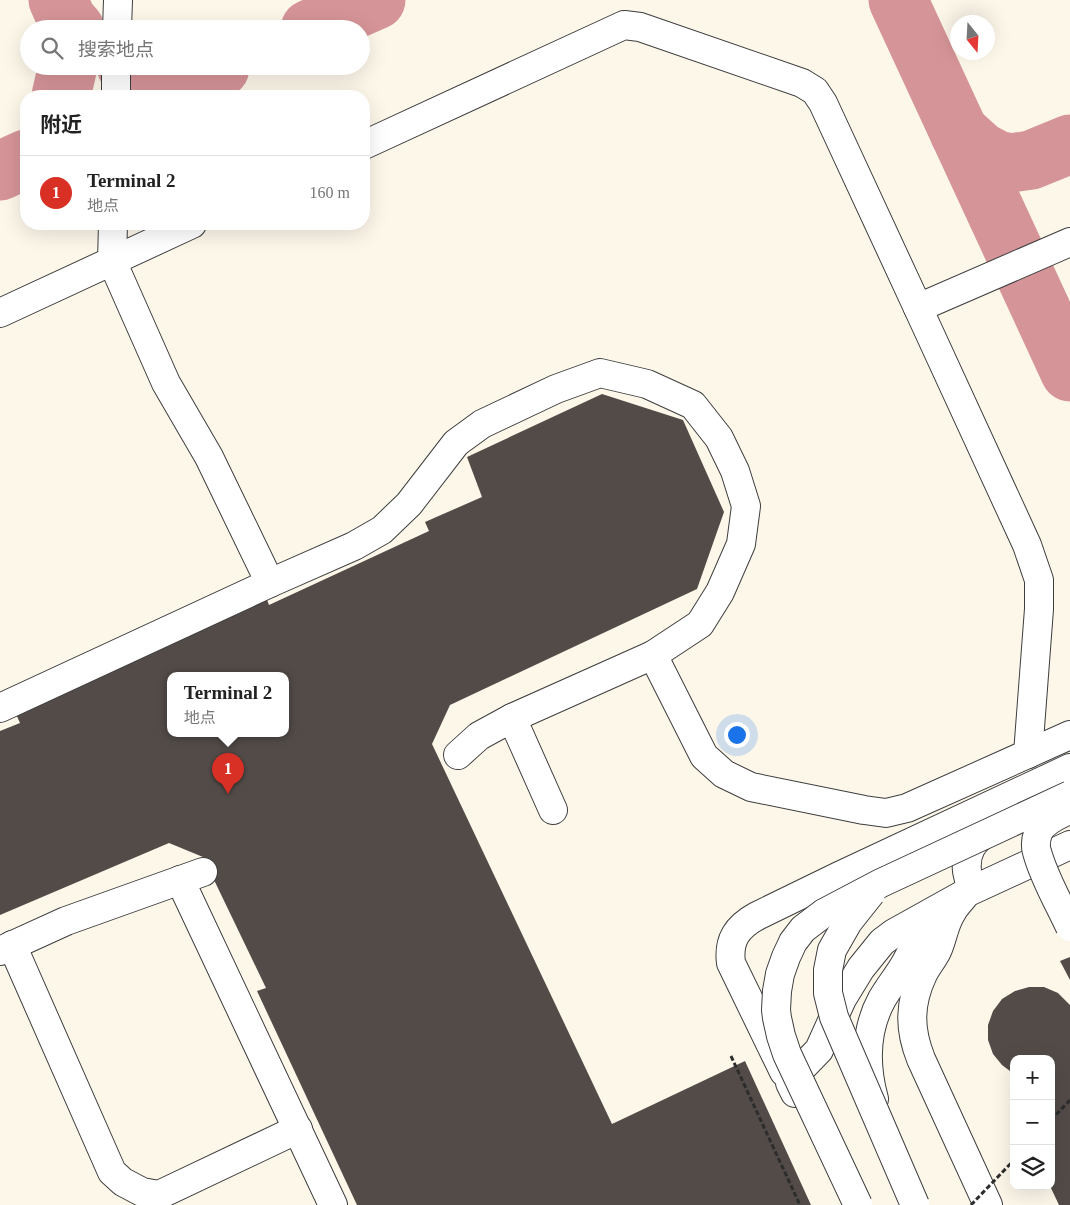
<!DOCTYPE html>
<html lang="zh">
<head>
<meta charset="utf-8">
<style>
	:root { --surface:#fff; --page:#f2f2f2; --text:#222; --muted:#767676; --line:#e0e0e0; --accent:#d93025 }
	body { margin:0; font-family:"Times New Roman","Noto Sans SC",serif; background:var(--page); color:var(--text) }
	.controls { position:absolute; right:15px; bottom:15px; display:grid; overflow:hidden; border-radius:10px; box-shadow:0 5px 20px #0002 }
	.controls button { width:45px; height:45px; display:grid; place-items:center; padding:0; border:0; border-bottom:1px solid var(--line); background:var(--surface); color:var(--text); font:25px sans-serif }
	.compass { position:absolute; left:950px; top:15px; width:45px; height:45px; border-radius:50%; background:var(--surface); box-shadow:0 5px 20px #0002; rotate:162deg }
	.you { position:absolute; left:736px; top:734px; width:18px; height:18px; margin:-12px; border:4px solid #fff; border-radius:50%; background:#1a73e8; box-shadow:0 0 0 8px #1a73e833 }
	.badge { display:grid; place-items:center; width:32px; height:32px; border-radius:50%; background:var(--accent); color:#fff; font-size:16px; font-weight:700 }
	.pin { position:absolute; translate:-50% -41px; filter:drop-shadow(0 1px 2px #0008) }
	.pin::after { content:''; position:absolute; top:26px; width:18px; height:15px; background:inherit; clip-path:polygon(0 0,100% 0,50% 100%) }
	.popup { position:absolute; left:167px; top:672px; width:122px; height:65px; box-sizing:border-box; display:grid; place-content:center; border-radius:10px; background:var(--surface); filter:drop-shadow(0 1px 4px #0005); font-size:16px; white-space:nowrap; color:var(--muted) }
	.popup b { font-size:19px; color:var(--text) }
	.popup::after { content:''; position:absolute; left:50%; top:100%; margin-left:-10px; border:10px solid transparent; border-top-color:var(--surface) }
	.list { margin:0; padding:0; list-style:none }
	h2 { display:flex; justify-content:space-between; align-items:center; height:65px; margin:0; padding:0 20px; font-size:21px }
	h2 small { font-size:16px; font-weight:400; color:var(--muted) }
	.list li { display:grid; grid-template-columns:32px 1fr auto; gap:15px; align-items:center; box-sizing:border-box; height:75px; padding:0 20px; border-top:1px solid var(--line) }
	.list b { display:block; font-size:19px; white-space:nowrap }
	.list p { margin:0; font-size:16px; white-space:nowrap; color:var(--muted) }
	.list em { font-size:16px; font-style:normal; color:var(--muted) }
	.icon { flex:none; width:28px; height:28px; fill:none; stroke:currentColor; stroke-width:2; stroke-linecap:round; stroke-linejoin:round }
	.map { position:relative; flex:none; width:1070px; height:1205px; overflow:hidden }
	.search { position:absolute; background:var(--surface); box-shadow:0 5px 20px #0002; left:20px; top:20px; width:350px; height:55px; display:flex; align-items:center; gap:12px; box-sizing:border-box; padding:0 18px; border-radius:28px; color:var(--muted); font-size:19px }
	.panel { position:absolute; background:var(--surface); box-shadow:0 5px 20px #0002; left:20px; top:90px; width:350px; height:140px; border-radius:20px }
	.map>svg:first-child { display:block }
</style>
</head>
<body>
<div class="map">
<svg width="1070" height="1205" viewBox="0 0 1070 1205">
	<rect width="100%" height="100%" fill="#fdf7ea"/>
	<g fill="none" stroke-linecap="round" stroke-linejoin="round">
		<g stroke="#d59498" stroke-width="59">
			<path d="M58,0L67,20L75,29"/>
			<path d="M898,0L1070,372"/>
			<path d="M310,29L376,0"/>
			<path d="M126,66L158,75L189,76L220,68"/>
			<path d="M61,96L68,66"/>
			<path d="M959,132L980,151L997,160L1011,163L1031,160L1070,144"/>
			<path d="M0,171L26,159"/>
		</g>
	</g>
	<g fill="#524b48" fill-rule="evenodd">
		<path d="M602,394L683,420L724,512L697,589L450,705L432,744L612,1124L745,1061L811,1205H357L257,991L266,988L203,857L169,843L0,915V731L20,723L16,714L266,597L269,605L429,531L425,522L482,497L467,457ZM170,675H286V733H170Z"/>
		<path d="M1070,957V980L1060,961Z"/>
		<path d="M1029,987H1044L1058,993L1070,1005V1205H1059L1050,1186H1051V1059H1014V1074L1002,1065L993,1054L988,1040V1025L993,1011L1002,999L1015,991Z"/>
	</g>
	<g fill="none" stroke-linecap="round" stroke-linejoin="round">
		<g stroke="#3e3e3e" stroke-width="30">
			<g id="minor">
				<path d="M117,29L118,0"/>
				<path d="M116,96V66"/>
				<path d="M364,145L624,25L640,27L802,83L815,91L823,103L918,308L1027,545L1039,580V609L1028,754"/>
				<path d="M113,224L112,261L166,383L209,457L270,583"/>
				<path d="M918,308L1070,242"/>
				<path d="M0,313L192,224"/>
				<path d="M653,655L704,756L724,774L751,787L864,810L886,813L907,808L1070,735"/>
				<path d="M0,708L270,583L354,546L382,530L409,504L456,443L482,424L556,389L600,373L647,384L693,405L719,438L735,471L746,506L741,544L720,592L700,624L653,655L512,718L479,736L458,755"/>
				<path d="M512,718L553,810"/>
				<path d="M180,880L333,1205"/>
				<path d="M12,945L112,1172L123,1182L142,1192L159,1195L298,1129"/>
				<path d="M0,951L66,921L203,872"/>
				<path d="M784,1072L731,963C728,940 737,927 757,916L839,876L1070,768"/>
				<path d="M795,1093L790,1083V1080L819,1050L842,999L861,968L882,942L894,933L964,894L1070,845"/>
				<path d="M874,1099C865,1066 865,1030 882,999C889,987 898,976 905,964C915,946 923,926 939,913"/>
				<path d="M988,1205L921,1059C909,1029 909,1004 923,974C927,966 933,959 937,951C943,938 944,924 952,912C956,904 964,898 968,890C971,884 968,877 967,871C965,852 973,840 989,831"/>
			</g>
		</g>
		<g stroke="#2d2d2d" stroke-width="3" stroke-dasharray="5 2.5" stroke-linecap="butt">
			<path d="M731,1056L800,1205"/>
			<path d="M1051,1120L1070,1100"/>
		</g>
		<use href="#minor" stroke="#fff" stroke-width="28"/>
		<g stroke="#3e3e3e" stroke-width="30" stroke-linecap="butt">
			<g id="minor-bridge">
				<path d="M1069,810C1058,815 1043,821 1038,833C1036,839 1035,846 1037,852C1044,878 1059,903 1070,927"/>
				<path d="M871,893L848,922L832,950L828,970V993L834,1017L846,1045L915,1205"/>
				<path d="M858,1205L787,1054L781,1036L777,1018L776,1010L777,991L780,974L786,957L793,942L803,929L824,913L881,883L1070,795"/>
			</g>
		</g>
		<path stroke="#2d2d2d" stroke-width="3" stroke-dasharray="5 2.5" stroke-linecap="butt" d="M971,1205L1014,1160"/>
		<use href="#minor-bridge" stroke="#fff" stroke-width="28"/>
	</g>
</svg>
<div class="controls">
<button>+</button>
<button>−</button>
<button><svg class="icon" aria-label="layers" viewBox="0 0 24 24"><path d="M12 4l9 5-9 5-9-5zM3 14l9 5 9-5"/></svg></button>
</div>
<svg class="compass" viewBox="-18 -18 36 36"><path d="M0-13l5 13h-10z" fill="#e53935"/><path d="M0 13l5-13h-10z" fill="#767676"/></svg>
<div class="you"></div>
<div class="pin badge" style="left:228px;top:794px">1</div>
<div class="popup"><b>Terminal 2</b>地点</div>
<div class="search"><svg class="icon" aria-label="search" viewBox="0 0 24 24"><circle cx="10" cy="10" r="6"/><path d="M15 15l6 6"/></svg>搜索地点</div>
<section class="panel">
<h2>附近<small></small></h2>
<ul class="list">
<li><span class="badge">1</span><div><b>Terminal 2</b><p>地点</p></div><em>160 m</em></li>
</ul>
</section>
</div>
</body>
</html>
